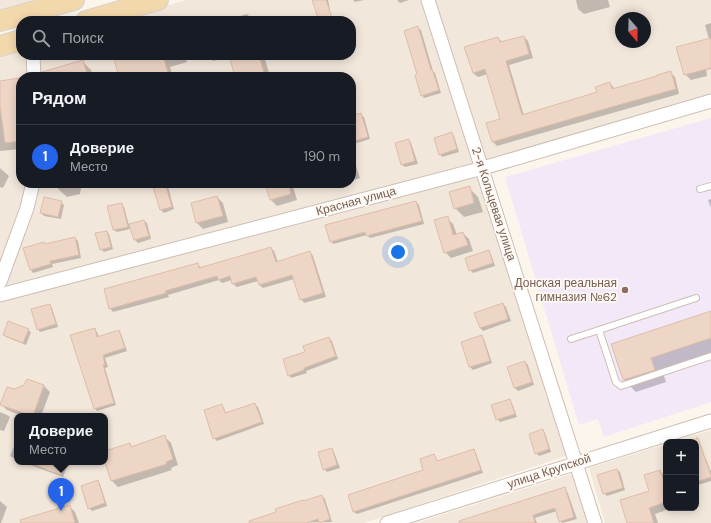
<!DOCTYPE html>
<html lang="ru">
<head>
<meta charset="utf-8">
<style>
	:root { --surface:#171b24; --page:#20242c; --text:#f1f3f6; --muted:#9ea1a6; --line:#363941; --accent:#2563eb }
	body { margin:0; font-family:"DM Sans",sans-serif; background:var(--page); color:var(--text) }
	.controls { position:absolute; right:12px; bottom:12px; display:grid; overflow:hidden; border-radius:8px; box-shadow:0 2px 10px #0003 }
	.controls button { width:36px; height:36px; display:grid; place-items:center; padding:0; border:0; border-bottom:1px solid var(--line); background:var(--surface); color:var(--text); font:20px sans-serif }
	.compass { position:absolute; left:615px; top:12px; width:36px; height:36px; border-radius:50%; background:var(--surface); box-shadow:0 2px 10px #0003; rotate:160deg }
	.you { position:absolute; left:398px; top:252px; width:14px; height:14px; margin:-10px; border:3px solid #fff; border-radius:50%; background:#1a73e8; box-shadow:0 0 0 6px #1a73e833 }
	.badge { display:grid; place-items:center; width:26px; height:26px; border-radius:50%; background:var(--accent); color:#fff; font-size:13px; font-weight:700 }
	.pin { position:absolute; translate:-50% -33px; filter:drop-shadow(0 1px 2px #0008) }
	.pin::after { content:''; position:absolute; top:21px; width:14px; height:12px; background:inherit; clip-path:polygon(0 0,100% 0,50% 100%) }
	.popup { position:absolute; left:14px; top:413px; width:94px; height:52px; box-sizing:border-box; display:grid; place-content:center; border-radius:8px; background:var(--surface); filter:drop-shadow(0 1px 3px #0005); font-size:13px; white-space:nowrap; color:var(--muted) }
	.popup b { font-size:15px; color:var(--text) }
	.popup::after { content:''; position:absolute; left:50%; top:100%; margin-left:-8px; border:8px solid transparent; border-top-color:var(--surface) }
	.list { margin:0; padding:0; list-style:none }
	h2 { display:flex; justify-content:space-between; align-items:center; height:52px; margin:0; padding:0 16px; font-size:17px }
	h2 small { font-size:13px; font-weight:400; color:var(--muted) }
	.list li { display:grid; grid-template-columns:26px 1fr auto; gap:12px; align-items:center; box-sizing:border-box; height:64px; padding:0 16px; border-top:1px solid var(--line) }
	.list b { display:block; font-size:15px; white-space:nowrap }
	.list p { margin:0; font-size:13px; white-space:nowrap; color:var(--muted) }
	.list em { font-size:13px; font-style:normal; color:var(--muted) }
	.icon { flex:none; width:22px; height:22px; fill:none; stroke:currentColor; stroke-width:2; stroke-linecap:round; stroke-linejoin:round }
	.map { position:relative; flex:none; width:711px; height:523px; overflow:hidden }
	.search { position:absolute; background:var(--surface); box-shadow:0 2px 10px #0003; left:16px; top:16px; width:340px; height:44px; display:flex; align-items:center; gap:10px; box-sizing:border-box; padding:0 14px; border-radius:16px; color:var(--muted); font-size:15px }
	.panel { position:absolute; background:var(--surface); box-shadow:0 2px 10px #0003; left:16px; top:72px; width:340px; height:116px; border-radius:16px }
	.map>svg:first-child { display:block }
</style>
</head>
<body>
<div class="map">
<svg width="711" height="523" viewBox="0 0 711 523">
	<rect width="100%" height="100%" fill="#fbf5ec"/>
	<g fill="#f2e7db" fill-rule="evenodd">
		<path d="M0,0H43L0,12Z"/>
		<path d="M186,0H424L475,162L5,289L33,209L38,183H351V77H39L38,55H351V21H115Z"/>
		<path d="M435,0H711V93L486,160ZM621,18H645V42H621Z"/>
		<path d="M21,48V55H25L27,77H21V183H27L22,206L0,264V54Z"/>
		<path d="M477,176L569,455L364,523H0V305L1,301ZM17,416H105V462H17Z"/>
		<path d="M711,430V523H605L589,468L666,444V508H696V442H672Z"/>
		<path d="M575,473L590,523H416Z"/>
	</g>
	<path fill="#f2e8f8" d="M711,118V402L604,437L598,419L579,425L505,177Z"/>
	<g fill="#0003">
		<path d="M314,0H328L330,9L319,12Z"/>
		<path d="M353,0H364L355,2Z"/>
		<path d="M397,0H409L400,3Z"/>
		<path d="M576,0H608L610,7L584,14L578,9Z"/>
		<path d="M247,14L254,21H223Z"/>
		<path d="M711,23V69L706,70L707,76L691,80L685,74L709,39L705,25Z"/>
		<path d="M418,28L421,30L433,71L435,73L441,93L424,98L422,95L418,75Z"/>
		<path d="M524,37L528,41L533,58L509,65L524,116L598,93L610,83L615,89L670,72L675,77L679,94L497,146L493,142L502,120L488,74L478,77L473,73L498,38L502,42Z"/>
		<path d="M114,55H185L187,62L170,67L173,77H120Z"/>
		<path d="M207,55H264L270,77H236L230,56L213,61Z"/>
		<path d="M82,61L91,70L93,77H53Z"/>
		<path d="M19,80L21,81V149L0,151V112H2L0,98V82Z"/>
		<path d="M361,115L364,117L370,139L357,143L354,141L351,129V117Z"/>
		<path d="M451,133L454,136L459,152L442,157L440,154Z"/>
		<path d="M409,140L411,143L418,164L405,167L402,165Z"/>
		<path d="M351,151L360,178L351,181Z"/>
		<path d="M0,168L9,176L3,188L0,187Z"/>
		<path d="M59,183H82L80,194L67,197L58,189Z"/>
		<path d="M153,183H167L174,209L164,213L161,210Z"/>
		<path d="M266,183H292L297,200L277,206L271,200Z"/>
		<path d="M314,183H325L317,185Z"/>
		<path d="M469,188L478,197L483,212L464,217L455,208Z"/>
		<path d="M217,197L223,203L228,222L203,229L197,223Z"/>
		<path d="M711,199V208L708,200Z"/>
		<path d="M61,202L64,205L61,219L44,216L41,213Z"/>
		<path d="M416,202L419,205L424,224L370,238L367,235L333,244L331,241Z"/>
		<path d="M121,204L124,207L130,229L117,232L114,230Z"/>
		<path d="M447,218L453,224L457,235L463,233L469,239L473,251L451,258L445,252Z"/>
		<path d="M144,221L147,223L151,239L138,243L135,240L131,224Z"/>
		<path d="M107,232L109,234L113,249L104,252L101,249Z"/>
		<path d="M75,238L78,241L81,258L52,264L53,267L33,273L31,270L44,243L46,245Z"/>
		<path d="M271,248L274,251L278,262L310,252L313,256L326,297L304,303L301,299L294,279L263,288L259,285L258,281L237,287L233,284L232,280L222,283L219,280L168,295L169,297L113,312L110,308L198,264L201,268Z"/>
		<path d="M488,251L491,254L495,266L473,273L470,270Z"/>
		<path d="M503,304L506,307L511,321L483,331L480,328Z"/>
		<path d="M49,305L52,308L58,327L40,332L38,329Z"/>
		<path d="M711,312V354L662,370L666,382L636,392L624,380L613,344Z"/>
		<path d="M94,329L97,332L99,337L119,331L121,334L127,351L105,358L108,367L105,368L116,405L97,411L95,408Z"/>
		<path d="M28,330L31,332L26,345L6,337L4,334Z"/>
		<path d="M481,337L484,339L492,363L473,370L470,367L462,343Z"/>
		<path d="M329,338L332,341L338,359L306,371L307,373L291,378L289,375L307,353Z"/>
		<path d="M525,362L528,365L534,385L518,391L515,388L508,368Z"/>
		<path d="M44,386L50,392L41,416H22L7,410L1,404Z"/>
		<path d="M509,400L512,403L517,417L500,422L497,419Z"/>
		<path d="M255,404L258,407L264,424L217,441L214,438L222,406L224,408L226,414Z"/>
		<path d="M0,412L7,415L10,417L4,431L0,430Z"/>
		<path d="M542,430L545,433L551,452L539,456L536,453Z"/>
		<path d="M165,437L171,443L178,465L171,468L172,470L118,487L112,481L105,460V452L129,444L132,447Z"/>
		<path d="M17,439V460L10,456Z"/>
		<path d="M331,449L334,452L340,468L327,472L324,469Z"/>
		<path d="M474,451L476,453L483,473L357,514L354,512L424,471L434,455L438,462Z"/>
		<path d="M704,456L706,459L711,472V481L698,485L696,482V459Z"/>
		<path d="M22,462H69L63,477Z"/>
		<path d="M617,470L620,472L625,490L607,496L604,493Z"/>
		<path d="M660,471L666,477V508H672L655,514L658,523H628L650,492Z"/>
		<path d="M97,481L100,484L107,506L92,511L89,508Z"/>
		<path d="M564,488L567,491L577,519L562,523L557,511L535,518L537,523H465Z"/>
		<path d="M322,496L325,499L332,522L264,523L304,502Z"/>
		<path d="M0,501L7,507L1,523H0Z"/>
		<path d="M69,506L75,512L79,523H36Z"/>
	</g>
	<g fill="#eed6c6" stroke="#dfbda8">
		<path d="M312,0H326L333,21H319Z"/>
		<path d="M418,26L431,70L432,69L439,90L421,96L415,75L417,74L404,31Z"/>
		<path d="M524,36L529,54L506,61L522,115L597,92L595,87L610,82L612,89L657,76V75L671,71L676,89L615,106L492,142L486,123L500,119L485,69L473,73L464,47L498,37L500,42Z"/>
		<path d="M711,38V68L684,75L676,47Z"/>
		<path d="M113,55H163L169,77H119Z"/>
		<path d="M229,55H259L265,77H235Z"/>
		<path d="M83,60L88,77H42V72Z"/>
		<path d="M20,78L21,87V141L5,143L0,106V81Z"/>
		<path d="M361,113L368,137L351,142V116Z"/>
		<path d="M452,132L457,149L439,155L434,138Z"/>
		<path d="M409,139L415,161L401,165L395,143Z"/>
		<path d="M152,183H165L172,207L160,210Z"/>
		<path d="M265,183H288L291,194L270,200Z"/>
		<path d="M470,186L474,203L454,209L449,192Z"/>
		<path d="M217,196L223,216L196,223L191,203Z"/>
		<path d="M44,197L62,201L58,217L40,213Z"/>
		<path d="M416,201L422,221L366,236L365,232L330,242L325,225Z"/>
		<path d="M122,203L128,227L113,230L107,206Z"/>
		<path d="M448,216L453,235L463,232L468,245L444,253L434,220Z"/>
		<path d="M144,220L149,236L134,240L129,224Z"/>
		<path d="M107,231L111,247L100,250L95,233Z"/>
		<path d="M75,237L79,255L50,261L51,264L30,270L23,248L44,242L45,244Z"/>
		<path d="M271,247L276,262L310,251L323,293L300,300L292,275L259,285L256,277L232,284L230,276L218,280L217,276L165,291L166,293L109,309L104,289L198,263L199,268Z"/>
		<path d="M489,250L493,263L469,271L465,258Z"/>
		<path d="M503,303L508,319L480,328L474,313Z"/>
		<path d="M50,304L56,324L37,330L31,309Z"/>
		<path d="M711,311V338L651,358L655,370L623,380L611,344Z"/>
		<path d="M8,321L29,329L23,343L3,335Z"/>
		<path d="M95,328L97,337L119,330L125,348L103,355L105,365H103L114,403L94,409L70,335Z"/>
		<path d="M482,335L490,361L469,367L461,342Z"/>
		<path d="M329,337L336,356L304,368V370L288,376L283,359L305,352L303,346Z"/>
		<path d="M525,361L532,382L514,388L507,367Z"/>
		<path d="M27,379L44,385L33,416L0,405L7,387L14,389L24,385Z"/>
		<path d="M510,399L515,414L496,420L491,405Z"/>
		<path d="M255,403L262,422L213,439L204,410L222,404L225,413Z"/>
		<path d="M543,429L549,449L535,454L529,434Z"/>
		<path d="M165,435L173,459L166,462L167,464L111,481L105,463V451L130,443L131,447Z"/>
		<path d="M696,438H698L711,476V477L696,482Z"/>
		<path d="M332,448L337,465L323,470L318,452Z"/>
		<path d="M474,449L481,470L353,512L348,495L423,470L420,459L434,454L437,461Z"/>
		<path d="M29,462H65L61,475L29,463Z"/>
		<path d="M617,469L623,488L603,494L597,475Z"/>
		<path d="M660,470L666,488V502L649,508L654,523H627L620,500L649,491L644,475Z"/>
		<path d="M98,480L105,503L88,509L81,486Z"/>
		<path d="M565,487L574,517L559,522L555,508L533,515L535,523H459V521Z"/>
		<path d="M322,495L330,519L319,523L318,519L306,523H249V521L276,512L275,509L303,500V501Z"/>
		<path d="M70,505L75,523H21L20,520Z"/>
	</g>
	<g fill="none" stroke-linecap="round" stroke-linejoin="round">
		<g stroke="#cdbeb3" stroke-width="8">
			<g id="lane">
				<path d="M700,189L711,186"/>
				<path d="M599,330L696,298"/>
				<path d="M571,339L599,330L616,382L621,386L711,356"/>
			</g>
		</g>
		<g stroke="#cdbeb3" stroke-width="15">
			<g id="street">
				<path d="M428,0L595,523"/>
				<path d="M33,55L34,77"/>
				<path d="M0,282L27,208L33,183"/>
				<path d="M0,295L483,168L711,101"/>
				<path d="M387,523L711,421"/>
			</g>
		</g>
		<g stroke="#d8d2ce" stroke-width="22">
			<g id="primary">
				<path d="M0,21L74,0"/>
				<path d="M86,21L158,0"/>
				<path d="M0,46L21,40"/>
			</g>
		</g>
		<use href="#lane" stroke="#fff" stroke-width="6"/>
		<use href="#street" stroke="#fff" stroke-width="13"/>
		<use href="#primary" stroke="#f3d8ac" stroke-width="20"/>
	</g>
	<circle fill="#8d6e63" stroke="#fef9f3" stroke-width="1.5" cx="625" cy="290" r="4"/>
	<g text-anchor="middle" stroke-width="3.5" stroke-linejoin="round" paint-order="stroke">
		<g font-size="12" fill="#755d51" stroke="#fef9f3">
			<text transform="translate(356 201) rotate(-15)" y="4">Красная улица</text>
			<text transform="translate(494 204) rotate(72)" y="4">2-я Кольцевая улица</text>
			<text transform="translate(549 471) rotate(-18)" y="4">улица Крупской</text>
		</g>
		<g font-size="12" fill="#785e54" stroke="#fef9f3" text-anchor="end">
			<text x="617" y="287">Донская реальная<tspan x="617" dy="14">гимназия №62</tspan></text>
		</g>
	</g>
</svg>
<div class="controls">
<button>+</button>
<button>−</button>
</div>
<svg class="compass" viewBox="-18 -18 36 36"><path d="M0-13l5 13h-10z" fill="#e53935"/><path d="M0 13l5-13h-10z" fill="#9ea1a6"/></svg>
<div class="you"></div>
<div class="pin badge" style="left:61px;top:511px">1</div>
<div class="popup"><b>Доверие</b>Место</div>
<div class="search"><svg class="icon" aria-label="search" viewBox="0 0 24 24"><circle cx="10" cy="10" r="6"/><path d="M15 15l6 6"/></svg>Поиск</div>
<section class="panel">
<h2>Рядом<small></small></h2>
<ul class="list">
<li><span class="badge">1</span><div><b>Доверие</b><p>Место</p></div><em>190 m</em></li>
</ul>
</section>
</div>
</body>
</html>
